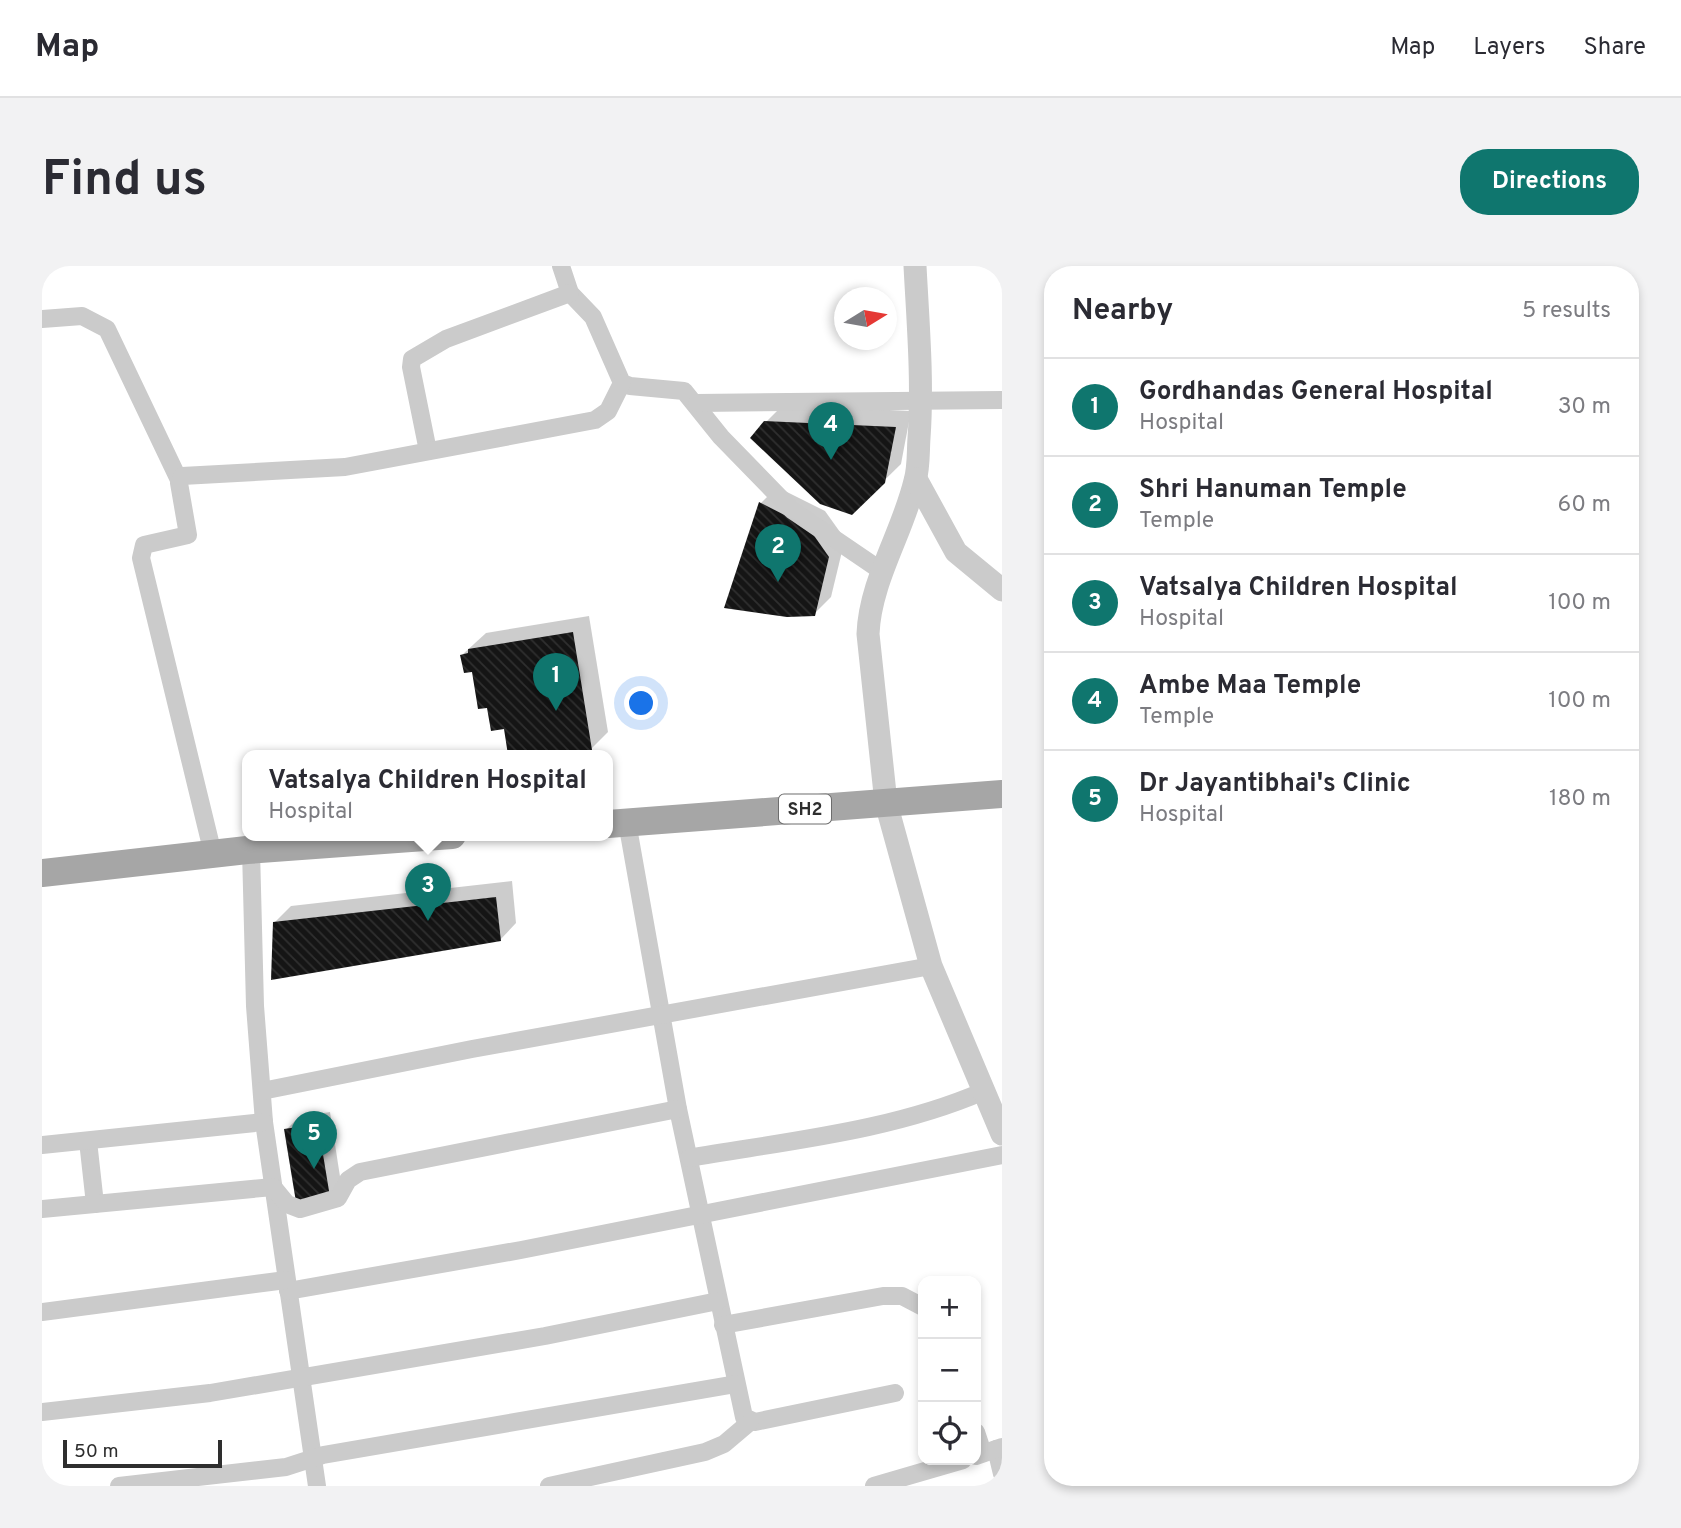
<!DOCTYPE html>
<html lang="en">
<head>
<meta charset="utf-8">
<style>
	:root { --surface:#fff; --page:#f2f2f3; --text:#2b2b33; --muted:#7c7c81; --line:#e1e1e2; --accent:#0f766e }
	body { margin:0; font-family:Overpass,sans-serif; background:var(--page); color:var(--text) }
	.controls { position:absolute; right:21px; bottom:21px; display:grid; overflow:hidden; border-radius:14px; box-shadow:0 4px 10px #0003 }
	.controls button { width:63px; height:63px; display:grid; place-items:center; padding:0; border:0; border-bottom:2px solid var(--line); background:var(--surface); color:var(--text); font:35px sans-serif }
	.compass { position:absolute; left:792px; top:21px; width:63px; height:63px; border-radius:50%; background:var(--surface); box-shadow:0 4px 10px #0003; rotate:79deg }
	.scale { position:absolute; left:21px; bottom:18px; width:159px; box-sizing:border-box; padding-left:7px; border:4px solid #2e2e2e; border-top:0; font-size:19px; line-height:24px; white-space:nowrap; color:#2e2e2e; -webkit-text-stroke:5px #fff; paint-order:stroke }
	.you { position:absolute; left:600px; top:438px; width:24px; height:24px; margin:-18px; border:5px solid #fff; border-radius:50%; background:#1a73e8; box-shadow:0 0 0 10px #1a73e833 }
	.badge { display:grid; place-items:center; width:46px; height:46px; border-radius:50%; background:var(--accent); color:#fff; font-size:23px; font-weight:700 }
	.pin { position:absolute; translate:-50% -58px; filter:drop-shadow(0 2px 4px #0008) }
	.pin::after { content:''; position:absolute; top:37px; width:24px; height:21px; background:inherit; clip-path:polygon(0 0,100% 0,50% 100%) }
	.popup { position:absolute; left:200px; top:484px; width:371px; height:91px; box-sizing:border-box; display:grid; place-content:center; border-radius:14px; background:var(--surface); filter:drop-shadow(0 2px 5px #0005); font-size:23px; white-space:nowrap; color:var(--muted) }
	.popup b { font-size:26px; color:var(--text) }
	.popup::after { content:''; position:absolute; left:50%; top:100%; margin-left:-14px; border:14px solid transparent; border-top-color:var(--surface) }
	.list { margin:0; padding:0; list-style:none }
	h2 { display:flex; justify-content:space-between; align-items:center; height:91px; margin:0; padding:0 28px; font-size:30px }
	h2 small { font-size:23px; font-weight:400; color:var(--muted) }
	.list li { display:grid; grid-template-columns:46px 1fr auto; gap:21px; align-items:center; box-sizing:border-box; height:98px; padding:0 28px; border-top:2px solid var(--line) }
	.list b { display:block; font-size:26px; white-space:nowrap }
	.list p { margin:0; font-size:23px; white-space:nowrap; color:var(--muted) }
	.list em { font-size:23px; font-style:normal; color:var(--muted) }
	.icon { flex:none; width:38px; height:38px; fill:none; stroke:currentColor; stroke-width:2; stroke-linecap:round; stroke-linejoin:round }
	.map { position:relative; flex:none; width:960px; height:1220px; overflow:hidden; border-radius:28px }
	header { display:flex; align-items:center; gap:42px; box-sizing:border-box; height:98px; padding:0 35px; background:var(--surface); border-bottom:2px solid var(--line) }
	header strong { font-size:33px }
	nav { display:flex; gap:38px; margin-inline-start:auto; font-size:24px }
	.intro { display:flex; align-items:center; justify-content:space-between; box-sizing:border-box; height:168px; padding:0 42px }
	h1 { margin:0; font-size:49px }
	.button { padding:18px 32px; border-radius:28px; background:var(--accent); color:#fff; font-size:24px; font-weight:700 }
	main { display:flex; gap:42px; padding:0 42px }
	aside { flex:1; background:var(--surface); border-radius:28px; box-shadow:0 4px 10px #0003 }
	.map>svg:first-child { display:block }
</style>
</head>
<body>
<header>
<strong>Map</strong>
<nav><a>Map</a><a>Layers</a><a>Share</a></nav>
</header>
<div class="intro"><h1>Find us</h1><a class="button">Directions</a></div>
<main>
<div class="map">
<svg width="960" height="1220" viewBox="0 0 960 1220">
	<defs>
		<pattern id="building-back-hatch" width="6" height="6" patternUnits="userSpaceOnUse" patternTransform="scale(1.75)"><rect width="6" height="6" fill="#151515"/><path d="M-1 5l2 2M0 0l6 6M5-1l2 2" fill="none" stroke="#2f2f2f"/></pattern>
	</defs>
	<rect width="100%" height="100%" fill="#fff"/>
	<g fill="#0003">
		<path d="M741,139L869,145L859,198L809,247L724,156Z"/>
		<path d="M735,221L783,245L803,273L789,331L772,348L719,237Z"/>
		<path d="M547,350L566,466L549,483L463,461L420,389L444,367Z"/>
		<path d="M470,615L474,657L458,674L232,657L249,640Z"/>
		<path d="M288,846L299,917L287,930L244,864L257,851Z"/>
	</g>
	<g fill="url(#building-back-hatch)">
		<path d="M722,155L854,161L843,217L810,249L778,238L708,172Z"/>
		<path d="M717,236L766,261L787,291L773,350L745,351L682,342Z"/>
		<path d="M531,366L550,484L523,489H466L462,463L449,465L445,442L436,443L430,406L422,407L418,389L426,387V383Z"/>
		<path d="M454,631L459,675L229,714L231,656Z"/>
		<path d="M276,858L288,931L254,936L242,863Z"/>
	</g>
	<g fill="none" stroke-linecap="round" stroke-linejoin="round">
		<g stroke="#cbcbcb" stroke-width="18">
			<path d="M519,0L528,27L551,51L580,117L588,120L642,125L679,171L750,244L841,306"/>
			<path d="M0,53L40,50L65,63L137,214"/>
			<path d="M655,137L960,134"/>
			<path d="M386,185L369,101L370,93L404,73L528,27"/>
			<path d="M585,556L636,843L702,1151L713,1156L853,1127"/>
			<path d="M209,584L213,740L222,856L275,1220"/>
			<path d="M171,588L99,292L102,279L146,269L137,217L140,210L303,201L553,154L566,145L580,117"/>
			<path d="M220,825L430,783L889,700"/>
			<path d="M46,875L53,938"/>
			<path d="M0,879L222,856"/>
			<path d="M647,892C745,875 850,865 942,825"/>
			<path d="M0,943L231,921L245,938L258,943L296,932L306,914L318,906L636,843"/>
			<path d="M246,1025L479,984L960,889"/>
			<path d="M0,1046L244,1014"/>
			<path d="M681,1059L841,1030H860L881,1041"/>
			<path d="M0,1146L168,1127L503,1070L676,1035"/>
			<path d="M934,1166L941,1187"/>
			<path d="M954,1183L960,1208"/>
			<path d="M934,1190L960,1181"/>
			<path d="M77,1220L244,1201L281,1189L694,1118"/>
			<path d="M507,1220L663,1186L682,1178L708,1156"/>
			<path d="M832,1220L921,1194"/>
		</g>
		<g stroke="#cbcbcb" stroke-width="23">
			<path d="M873,0C876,57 881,115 877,172C876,186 877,201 873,215C861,266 828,315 826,368L844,537L889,700L960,868"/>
			<path d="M874,213L914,286L960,324"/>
		</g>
		<g stroke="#a6a6a6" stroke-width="28">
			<path d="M566,558L960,528"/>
			<path d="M0,607L205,584L410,569"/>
		</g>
	</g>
	<g text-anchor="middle" stroke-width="7" stroke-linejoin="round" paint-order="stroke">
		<rect fill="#fff" stroke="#6d6d6d" stroke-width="2" x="737" y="528.5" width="52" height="29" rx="5"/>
		<g font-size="18" font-weight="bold" fill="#2e2e2e">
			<text x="763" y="549">SH2</text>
		</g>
	</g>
</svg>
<div class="controls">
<button>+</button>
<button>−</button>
<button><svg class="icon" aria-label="locate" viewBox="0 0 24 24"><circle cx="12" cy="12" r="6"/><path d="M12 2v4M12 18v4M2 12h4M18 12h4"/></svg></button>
</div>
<svg class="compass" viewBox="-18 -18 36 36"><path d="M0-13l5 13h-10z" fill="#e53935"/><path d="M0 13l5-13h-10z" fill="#7c7c81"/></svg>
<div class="scale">50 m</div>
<div class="you"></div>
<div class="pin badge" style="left:514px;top:445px">1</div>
<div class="pin badge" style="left:736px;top:316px">2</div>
<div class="pin badge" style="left:386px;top:655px">3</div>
<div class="popup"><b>Vatsalya Children Hospital</b>Hospital</div>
<div class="pin badge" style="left:789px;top:194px">4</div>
<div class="pin badge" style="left:272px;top:903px">5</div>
</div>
<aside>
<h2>Nearby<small>5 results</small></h2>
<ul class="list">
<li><span class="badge">1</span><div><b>Gordhandas General Hospital</b><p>Hospital</p></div><em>30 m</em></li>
<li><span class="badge">2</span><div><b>Shri Hanuman Temple</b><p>Temple</p></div><em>60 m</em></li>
<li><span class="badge">3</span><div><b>Vatsalya Children Hospital</b><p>Hospital</p></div><em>100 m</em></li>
<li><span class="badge">4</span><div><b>Ambe Maa Temple</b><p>Temple</p></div><em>100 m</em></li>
<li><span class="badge">5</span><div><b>Dr Jayantibhai's Clinic</b><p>Hospital</p></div><em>180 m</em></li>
</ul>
</aside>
</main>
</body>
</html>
